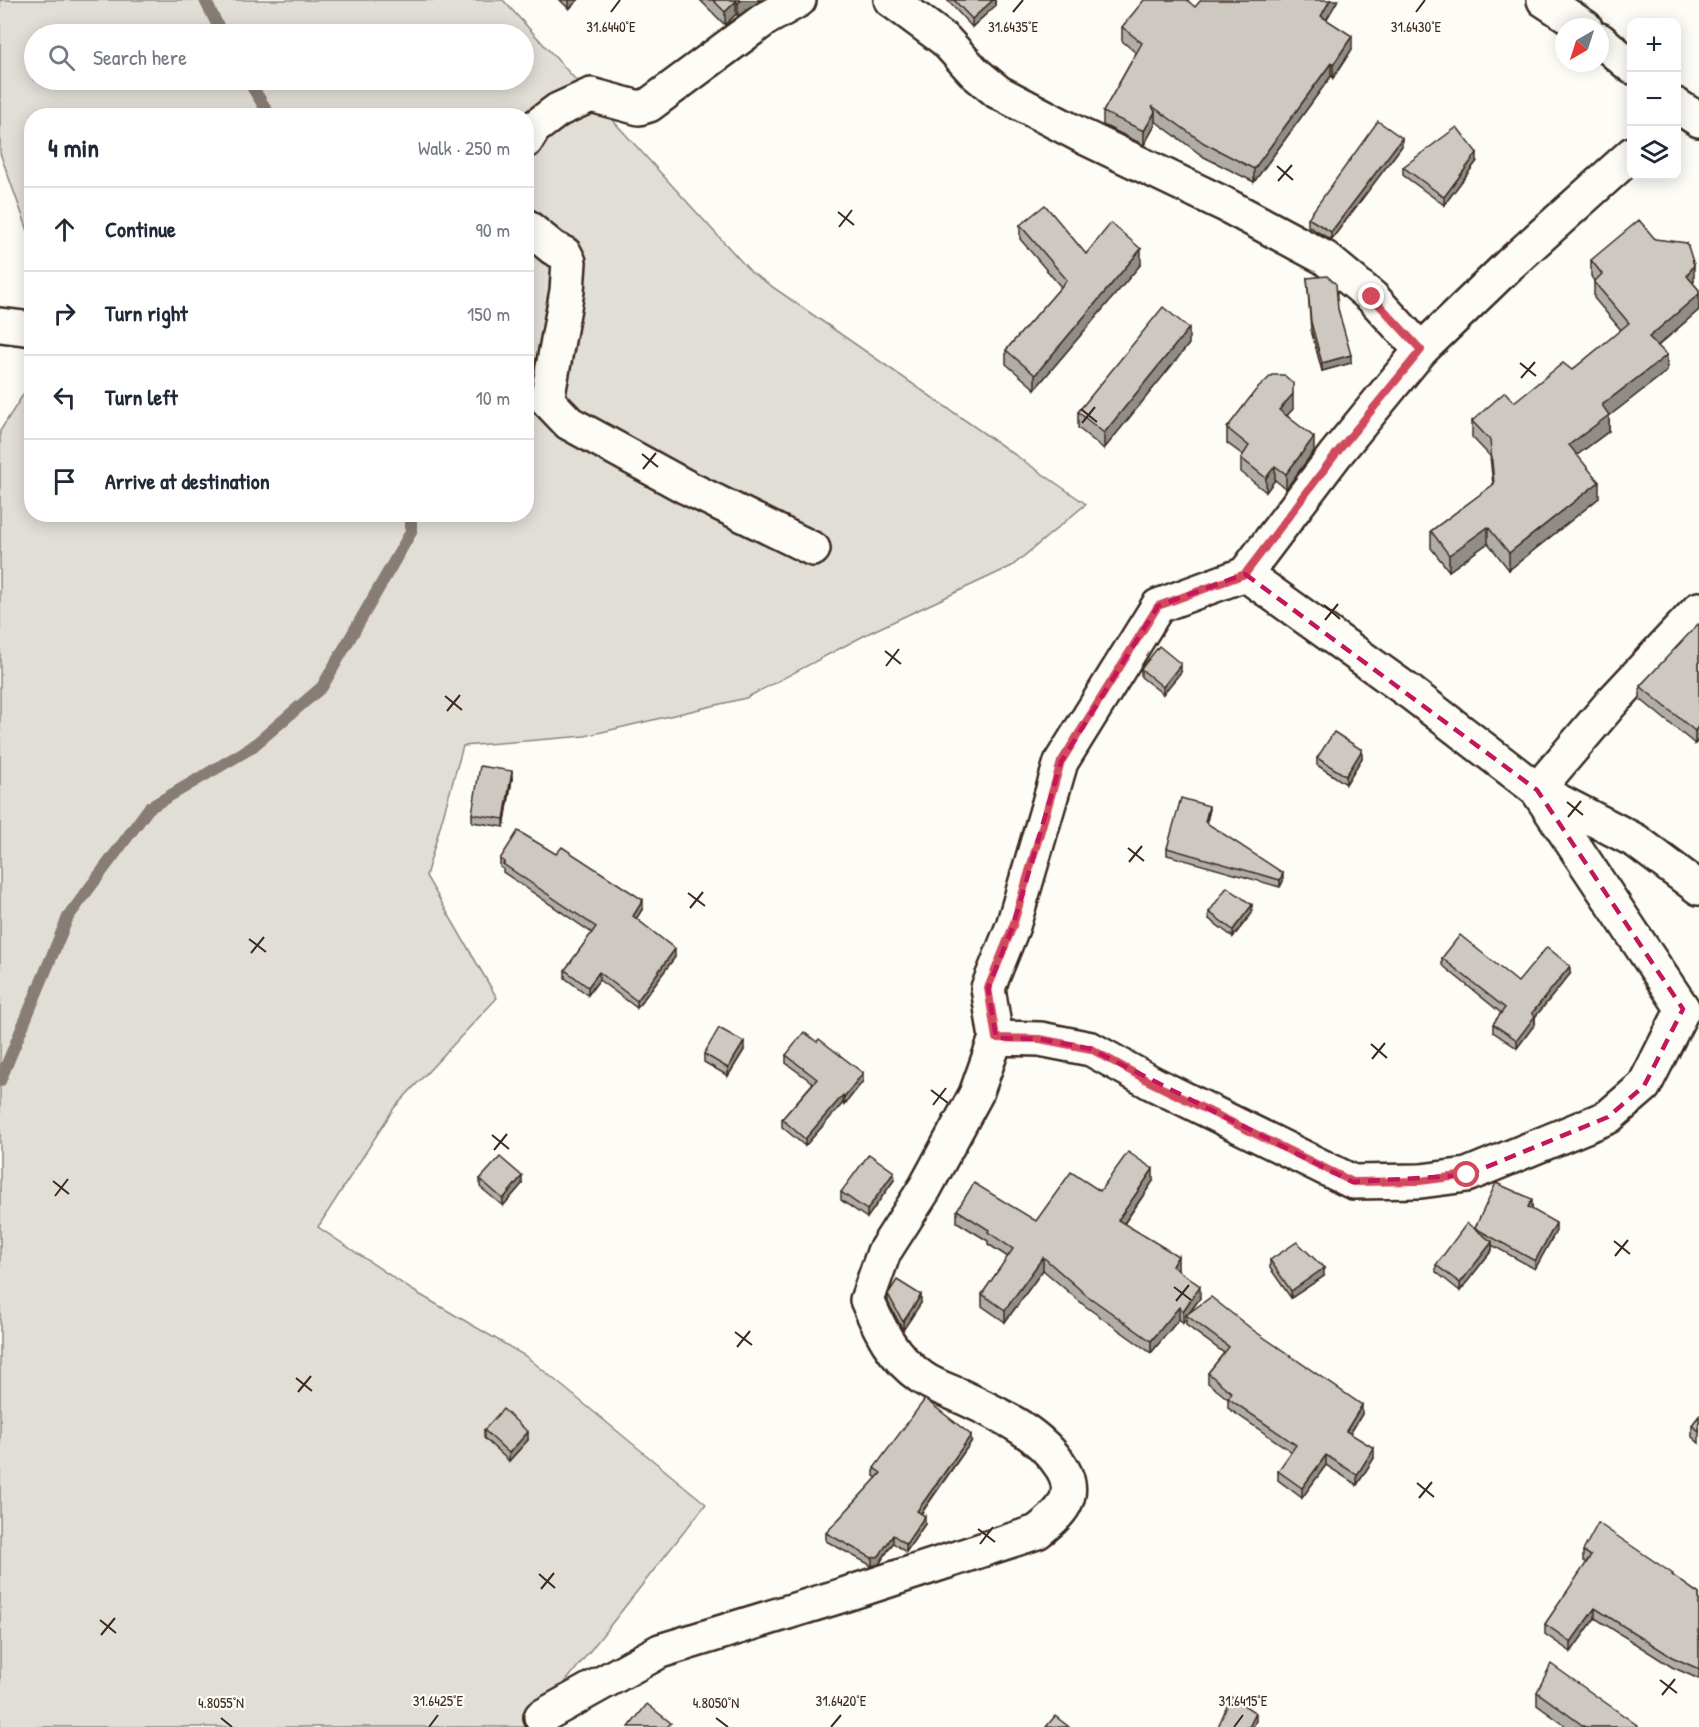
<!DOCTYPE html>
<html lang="en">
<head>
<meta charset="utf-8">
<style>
	:root { --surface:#fff; --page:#f6f6f7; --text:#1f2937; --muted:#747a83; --line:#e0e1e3 }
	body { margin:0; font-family:"Patrick Hand",sans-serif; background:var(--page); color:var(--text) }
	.controls { position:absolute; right:18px; top:18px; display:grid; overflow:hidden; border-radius:12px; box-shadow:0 3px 15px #0003 }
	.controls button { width:54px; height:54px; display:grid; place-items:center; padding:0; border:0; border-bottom:2px solid var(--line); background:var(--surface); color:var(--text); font:30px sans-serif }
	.compass { position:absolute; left:1555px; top:18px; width:54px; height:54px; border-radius:50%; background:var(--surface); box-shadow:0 3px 15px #0003; rotate:219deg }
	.stop { position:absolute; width:18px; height:18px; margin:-14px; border:4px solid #d1495b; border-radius:50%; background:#fff }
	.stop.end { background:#d1495b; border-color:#fff; box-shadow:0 2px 6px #0008 }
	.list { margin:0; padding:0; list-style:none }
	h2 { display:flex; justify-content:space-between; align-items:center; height:78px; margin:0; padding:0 24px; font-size:26px }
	h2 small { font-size:20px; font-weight:400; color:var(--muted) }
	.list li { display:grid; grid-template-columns:39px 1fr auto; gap:18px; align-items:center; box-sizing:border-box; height:84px; padding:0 24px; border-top:2px solid var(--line) }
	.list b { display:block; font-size:22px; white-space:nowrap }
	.list em { font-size:20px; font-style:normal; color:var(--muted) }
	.icon { flex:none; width:33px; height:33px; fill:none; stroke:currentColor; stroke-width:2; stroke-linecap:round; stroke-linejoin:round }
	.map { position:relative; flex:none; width:1699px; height:1727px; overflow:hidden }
	.search { position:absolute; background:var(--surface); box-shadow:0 3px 15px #0003; left:24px; top:24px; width:510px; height:66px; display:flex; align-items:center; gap:15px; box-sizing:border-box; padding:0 21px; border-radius:33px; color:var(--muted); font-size:22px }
	.panel { position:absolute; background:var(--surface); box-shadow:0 3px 15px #0003; left:24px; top:108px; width:510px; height:414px; border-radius:24px }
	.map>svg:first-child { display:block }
</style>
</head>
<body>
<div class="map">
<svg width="1699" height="1727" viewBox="0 0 1699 1727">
	<rect width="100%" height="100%" fill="#fdfcf7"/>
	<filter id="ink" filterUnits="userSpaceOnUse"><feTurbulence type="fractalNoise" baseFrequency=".0167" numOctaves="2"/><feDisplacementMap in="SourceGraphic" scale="12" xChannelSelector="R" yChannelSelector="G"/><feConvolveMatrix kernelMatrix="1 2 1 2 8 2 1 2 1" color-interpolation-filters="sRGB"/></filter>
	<g filter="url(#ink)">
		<path fill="#e1ded7" stroke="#8e847a" stroke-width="1.5" fill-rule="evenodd" d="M0,0H503L751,272L1086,504L1012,566L869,633L746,698L585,736L463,746L426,876L497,998L394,1108L318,1227L412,1290L527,1357L706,1504L530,1727H0V431L28,387L31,352L32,514H526V116H32L31,239L0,153ZM34,34H524V80H34Z"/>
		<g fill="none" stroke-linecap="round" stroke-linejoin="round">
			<g stroke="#887d74" stroke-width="12">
				<path d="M205,0L222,34"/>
				<path d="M248,80L270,116"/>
				<path d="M0,1081L68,917L149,808L251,748L322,687L411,532V514"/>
			</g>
			<g stroke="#3b2a1e" stroke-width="38">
				<g id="minor">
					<path d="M891,0L945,40L975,73L998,92L1084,137L1224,204L1325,258L1372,297L1421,350"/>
					<path d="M1544,0L1585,27"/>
					<path d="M1600,40L1632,67"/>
					<path d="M1676,105L1699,120"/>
					<path d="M526,141L534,128L558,110L591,95L639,108L649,105L765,19L799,0"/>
					<path d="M1632,154L1510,264L1421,350L1335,455L1245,574L1411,693L1537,790L1636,841L1699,888"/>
					<path d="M526,226L553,248L565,254L569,262L567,291L547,400L569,423L686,487L813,549"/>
					<path d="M0,325L32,329"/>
					<path d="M996,1038L988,988L1013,926L1061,762L1158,606L1245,574"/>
					<path d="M541,1717L660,1651L837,1597L1037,1532C1060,1514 1079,1497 1062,1468C1039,1431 996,1413 958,1395C946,1390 932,1385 921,1377C892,1356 881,1332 867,1300L884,1252L925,1188L976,1094L996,1038L1040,1039L1091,1049L1152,1083L1353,1182L1421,1181L1467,1175L1608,1117L1644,1086L1683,1009L1537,790L1612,702L1699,609"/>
				</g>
			</g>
			<use href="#minor" stroke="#fdfcf7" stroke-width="33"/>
		</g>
		<g fill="#b0aca7" stroke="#3b2a1e" stroke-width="1.5">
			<path d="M560,0H578L569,9Z"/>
			<path d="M700,0H761L738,16L736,14L725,25Z"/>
			<path d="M947,0H995V6L972,27Z"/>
			<path d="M1195,7L1327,20L1352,49L1333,78L1331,76L1254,182L1204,157L1155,121V125L1144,145L1103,125V112L1136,53L1122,41V27Z"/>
			<path d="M1402,146L1331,240L1308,226V218Z"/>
			<path d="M1477,161L1444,205L1403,175V167Z"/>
			<path d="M1020,225L1086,254L1141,264L1035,389L1006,364V350L1061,287L1020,239Z"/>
			<path d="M1655,239L1694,281L1693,283L1699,290V310L1658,346L1667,371L1609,416V431L1577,455L1599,498L1509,570L1488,543L1449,571L1431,548V531L1493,485L1490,456L1472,437V421L1514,402L1572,370L1621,330L1594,298V281L1591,276V260Z"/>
			<path d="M1307,278L1338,309L1351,363L1322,371L1311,330Z"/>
			<path d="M1189,344L1104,449L1078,428V412Z"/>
			<path d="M1293,409L1287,415L1314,451L1286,489L1275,480L1266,492L1241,472V458L1243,455L1227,443V428Z"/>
			<path d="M1699,625V739L1695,744L1640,699V686Z"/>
			<path d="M1141,669L1181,672L1163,694L1141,677Z"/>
			<path d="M1317,758H1362L1346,784L1317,765Z"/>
			<path d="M512,779L504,827L472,822V814Z"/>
			<path d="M1209,813L1206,823L1283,881L1280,887L1167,855V848Z"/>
			<path d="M500,859L643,908L636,919L675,957L637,1008L599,980L588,995L565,978V970L592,933L503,872V869L500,867Z"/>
			<path d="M1209,912L1252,913L1233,937L1209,919Z"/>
			<path d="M1442,958L1518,982L1570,974L1535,1017V1024L1517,1048L1493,1032V1024L1501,1013L1442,965Z"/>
			<path d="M744,1050L728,1076L704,1062V1054Z"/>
			<path d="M786,1055L863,1081L844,1105L843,1103L805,1146L782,1127V1119L813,1083L786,1063Z"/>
			<path d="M480,1179L522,1184L503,1206L480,1187Z"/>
			<path d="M894,1180L867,1218L841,1200V1192Z"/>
			<path d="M1153,1181L1124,1224L1178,1268L1177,1269L1200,1298L1190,1312L1362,1414L1350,1434L1374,1458L1357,1485L1326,1465L1302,1498L1278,1480V1471L1292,1452L1228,1408V1399L1208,1383V1373L1224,1353L1186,1325V1319L1183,1323L1179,1319L1151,1353L1085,1306L1043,1270L1005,1322L982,1306V1294L1008,1257L988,1244V1241L957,1222V1210L1036,1221L1100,1191Z"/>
			<path d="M1532,1207L1531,1209L1556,1231L1535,1269L1492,1245V1250L1460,1291L1436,1272V1265L1475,1228Z"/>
			<path d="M1270,1260L1324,1276L1291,1298L1270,1268Z"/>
			<path d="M888,1294L921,1303L903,1330L888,1302Z"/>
			<path d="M1699,1416V1443L1692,1437V1425Z"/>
			<path d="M484,1430L528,1440L509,1461L484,1438Z"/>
			<path d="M971,1442L921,1514L925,1524L906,1552L893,1543L879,1564L872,1566L826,1541V1533L877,1478L874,1476V1468Z"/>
			<path d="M1583,1551L1673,1576L1699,1594V1679L1672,1667L1595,1618L1571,1652L1545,1634V1624L1587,1563L1583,1561Z"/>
			<path d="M1537,1692L1637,1727H1567L1537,1705Z"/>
		</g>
		<g fill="#908c88" stroke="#3b2a1e" stroke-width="1.5">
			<path d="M569,0H578L569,9Z"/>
			<path d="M742,0H761L738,16V3Z"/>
			<path d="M993,0H995V6L972,27V19Z"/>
			<path d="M1330,0H1338L1321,29V16Z"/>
			<path d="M736,1V14L725,25V12Z"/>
			<path d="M1352,36V49L1333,78V65Z"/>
			<path d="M1331,63V76L1254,182V169Z"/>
			<path d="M1155,112V125L1144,145V131Z"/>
			<path d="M1402,138V146L1331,240V232Z"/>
			<path d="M1477,153V161L1444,205V197Z"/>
			<path d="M1141,249V264L1035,389V375Z"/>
			<path d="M1694,265V281L1687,293V276Z"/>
			<path d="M1699,294V310L1649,353V337Z"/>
			<path d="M1189,328V344L1104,449V433Z"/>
			<path d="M1351,355V363L1322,371V363Z"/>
			<path d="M1667,355V371L1609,416V431L1569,461V445L1602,405Z"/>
			<path d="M1293,394V409L1279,424V410Z"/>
			<path d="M1314,437V451L1286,489V474Z"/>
			<path d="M1275,466V480L1266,492V478Z"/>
			<path d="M1599,482V498L1509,570V553Z"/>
			<path d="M1488,527V543L1449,571V555Z"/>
			<path d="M1181,664V672L1163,694V687Z"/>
			<path d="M1699,725V739L1695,744V731Z"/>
			<path d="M1362,750V758L1346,784V776Z"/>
			<path d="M512,771V779L504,827V819Z"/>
			<path d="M1209,806V813L1205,830V822Z"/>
			<path d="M1283,873V881L1280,887V880Z"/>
			<path d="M643,900V908L633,924V916Z"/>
			<path d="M1252,905V913L1233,937V930Z"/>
			<path d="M675,949V957L637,1008V1001Z"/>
			<path d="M1570,966V974L1535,1017V1024L1517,1048V1040L1532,1013Z"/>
			<path d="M599,972V980L588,995V987Z"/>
			<path d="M744,1042V1050L728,1076V1068Z"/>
			<path d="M863,1073V1081L844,1105V1097Z"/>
			<path d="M843,1095V1103L805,1146V1139Z"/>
			<path d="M1153,1169V1181L1118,1232V1220Z"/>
			<path d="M894,1172V1180L867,1218V1210Z"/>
			<path d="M522,1176V1184L503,1206V1199Z"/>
			<path d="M1532,1199V1207L1528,1215V1207Z"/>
			<path d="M1556,1223V1231L1535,1269V1261Z"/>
			<path d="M1492,1242V1250L1460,1291V1283Z"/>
			<path d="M1178,1256V1268L1172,1278V1266Z"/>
			<path d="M1043,1257V1270L1005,1322V1310Z"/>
			<path d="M1324,1268V1276L1291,1298V1291Z"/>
			<path d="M1200,1286V1298L1187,1316L1186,1315V1319L1183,1323V1311Z"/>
			<path d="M921,1295V1303L903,1330V1322Z"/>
			<path d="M1179,1307V1319L1151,1353V1341Z"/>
			<path d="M1362,1405V1414L1346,1440V1431Z"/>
			<path d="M528,1432V1440L509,1461V1453Z"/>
			<path d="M971,1435V1442L917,1519V1511Z"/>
			<path d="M1374,1448V1458L1357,1485V1475Z"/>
			<path d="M1326,1455V1465L1302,1498V1488Z"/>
			<path d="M925,1516V1524L906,1552V1544Z"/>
			<path d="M893,1535V1543L879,1564L872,1566V1558Z"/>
			<path d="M1595,1608V1618L1571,1652V1642Z"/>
			<path d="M1256,1713V1721L1253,1727H1249Z"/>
		</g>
		<g fill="#cdc8c2" stroke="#3b2a1e" stroke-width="1.5">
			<path d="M713,0H742L738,3L736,1L725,12Z"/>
			<path d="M954,0H993L972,19Z"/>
			<path d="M1144,0H1187L1195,7L1201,0H1330L1321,16L1352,36L1333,65L1331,63L1254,169L1204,143L1152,106L1155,112L1144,131L1103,112L1142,43L1122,27Z"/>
			<path d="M1378,121L1402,138L1331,232L1308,218Z"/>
			<path d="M1457,127L1477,153L1444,197L1403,167Z"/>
			<path d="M1045,205L1086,254L1111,223L1141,249L1035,375L1006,350L1067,280L1020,225Z"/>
			<path d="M1639,220L1655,239L1687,243L1694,265L1687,276L1699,290V294L1649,337L1667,355L1602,405L1609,415L1569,445L1599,482L1509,553L1488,527L1449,555L1431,531L1494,484L1490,440L1472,421L1505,392L1514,402L1563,363L1572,370L1629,323L1594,282L1602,274L1591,260Z"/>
			<path d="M1327,276L1336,284L1338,309L1351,355L1322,363L1311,322L1307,278Z"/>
			<path d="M1163,307L1189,328L1104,433L1078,412Z"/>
			<path d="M1272,375H1284L1293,383V394L1279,410L1314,437L1286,474L1275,466L1266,478L1241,458L1249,446L1227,428L1255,391Z"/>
			<path d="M1698,624L1699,625V725L1695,731L1640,686Z"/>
			<path d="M1159,646L1181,664L1163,687L1141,669Z"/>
			<path d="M1334,732L1362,750L1346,776L1317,758Z"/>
			<path d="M480,766L512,771L504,819L472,814Z"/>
			<path d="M1181,798L1209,806L1205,822L1283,873L1280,880L1167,848Z"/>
			<path d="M518,831L556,854L562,847L643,900L633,916L675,949L637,1001L599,972L588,987L565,970L596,927L503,864L505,862L500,859Z"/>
			<path d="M1227,887L1252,905L1233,930L1209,912Z"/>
			<path d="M1460,935L1518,982L1547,947L1570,966L1532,1013L1535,1016L1517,1040L1493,1024L1505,1008L1442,958Z"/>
			<path d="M719,1028L744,1042L728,1068L704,1054Z"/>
			<path d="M804,1032L817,1042L819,1039L863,1073L844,1097L843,1095L805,1139L782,1119L817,1079L786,1055Z"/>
			<path d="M1128,1152L1153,1169L1118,1220L1178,1256L1172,1266L1200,1286L1183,1311L1179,1307L1151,1341L1085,1294L1043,1257L1005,1310L982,1294L1013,1249L988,1232L989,1230L957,1210L974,1183L1036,1221L1071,1172L1100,1191Z"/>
			<path d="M869,1154L894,1172L867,1210L841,1192Z"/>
			<path d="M500,1157L522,1176L503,1199L480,1179Z"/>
			<path d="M1496,1183L1532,1199L1528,1207L1556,1223L1535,1261L1475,1228Z"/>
			<path d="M1467,1223L1492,1242L1460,1283L1436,1265Z"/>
			<path d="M1297,1242L1324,1268L1291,1291L1270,1260Z"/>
			<path d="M897,1280L921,1295L903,1322L888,1294Z"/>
			<path d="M1211,1297L1253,1330L1362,1405L1346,1431L1374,1448L1357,1475L1326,1455L1302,1488L1278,1471L1296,1445L1228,1398L1232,1393L1208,1373L1229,1347L1186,1315Z"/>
			<path d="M925,1399L971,1435L917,1511L925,1516L906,1544L893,1535L879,1556L872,1558L826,1533L881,1473L874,1468Z"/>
			<path d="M503,1409L528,1432L509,1453L484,1430Z"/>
			<path d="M1699,1416V1431L1692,1425Z"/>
			<path d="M1598,1523L1673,1574L1672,1575L1699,1594V1669L1672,1657L1595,1608L1571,1642L1545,1624L1591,1556L1583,1551Z"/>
			<path d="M1551,1664L1637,1725L1635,1727H1585L1537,1692Z"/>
			<path d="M1231,1697L1256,1713L1249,1727H1218Z"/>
			<path d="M647,1704L671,1723L667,1727H629Z"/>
			<path d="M1055,1716L1069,1727H1046Z"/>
		</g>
	</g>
	<g fill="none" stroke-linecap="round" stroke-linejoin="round" filter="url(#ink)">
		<path stroke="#d1495b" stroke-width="8" d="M1372,297L1421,350L1335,455L1245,574L1158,606L1061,762L1013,926L988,988L996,1038L1040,1039L1091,1049L1152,1083L1353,1182L1420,1181L1467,1175"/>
	</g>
	<path fill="none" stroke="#c2185b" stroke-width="4.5" stroke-dasharray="12 8" stroke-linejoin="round" d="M1245,574L1537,790L1683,1009L1644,1086L1608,1117L1467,1175L1353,1182L1091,1049L1040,1039L996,1038L988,988L1013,926L1061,762L1158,606Z"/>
	<path fill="none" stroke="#3b2a1e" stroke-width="2" d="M611,12L620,0M1013,12L1023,0M1416,12L1425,0M1277,166L1293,180M1278,181L1292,165M838,212L854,225M839,227L852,210M1520,363L1536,376M1521,378L1535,362M1081,409L1097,422M1082,423L1095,407M642,454L658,467M643,469L656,453M1324,605L1340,619M1325,620L1338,604M885,651L901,664M886,666L899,649M445,696L462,710M447,711L460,695M1567,802L1583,815M1568,817L1581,801M1128,848L1144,861M1129,862L1142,846M688,893L705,906M690,908L703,892M249,939L266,952M251,953L264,937M1371,1044L1387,1058M1372,1059L1385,1043M931,1090L948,1103M933,1105L946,1088M492,1135L509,1149M494,1150L507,1134M53,1181L69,1194M55,1196L68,1179M1614,1241L1630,1254M1615,1256L1628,1240M1174,1287L1191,1300M1176,1301L1189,1285M735,1332L752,1345M737,1347L750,1331M296,1378L312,1391M298,1392L311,1376M1417,1483L1434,1497M1419,1498L1432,1482M978,1529L995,1542M980,1544L993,1527M539,1574L555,1588M541,1589L554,1573M100,1620L116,1633M101,1635L115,1618M1660,1680L1677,1693M1662,1695L1675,1679M221,1718L232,1727M716,1718L728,1727M429,1727L438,1715M831,1727L841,1715M1234,1727L1243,1715"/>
	<g font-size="15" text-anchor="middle" fill="#3b2a1e" stroke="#fdfcf7" stroke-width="4.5" stroke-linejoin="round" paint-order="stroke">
		<text x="611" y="32">31.6440°E</text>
		<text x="1013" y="32">31.6435°E</text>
		<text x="1416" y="32">31.6430°E</text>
		<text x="438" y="1706">31.6425°E</text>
		<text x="841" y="1706">31.6420°E</text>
		<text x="1243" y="1706">31.6415°E</text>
		<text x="221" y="1708">4.8055°N</text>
		<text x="716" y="1708">4.8050°N</text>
	</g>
</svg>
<div class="controls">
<button>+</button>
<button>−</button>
<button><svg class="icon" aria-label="layers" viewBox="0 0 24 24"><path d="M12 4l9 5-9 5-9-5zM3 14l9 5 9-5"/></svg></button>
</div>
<svg class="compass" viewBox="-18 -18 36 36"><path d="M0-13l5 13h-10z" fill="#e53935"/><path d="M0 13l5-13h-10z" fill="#747a83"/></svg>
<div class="stop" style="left:1467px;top:1175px"></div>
<div class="stop end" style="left:1372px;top:297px"></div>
<div class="search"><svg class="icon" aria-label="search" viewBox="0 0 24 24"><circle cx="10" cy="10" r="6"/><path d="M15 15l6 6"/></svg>Search here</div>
<section class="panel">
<h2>4 min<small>Walk · 250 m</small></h2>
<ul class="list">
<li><svg class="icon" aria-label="ahead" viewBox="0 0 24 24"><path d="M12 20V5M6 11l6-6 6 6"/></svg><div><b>Continue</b></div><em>90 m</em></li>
<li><svg class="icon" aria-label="right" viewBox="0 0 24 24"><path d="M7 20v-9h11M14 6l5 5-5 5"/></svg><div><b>Turn right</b></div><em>150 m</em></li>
<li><svg class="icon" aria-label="left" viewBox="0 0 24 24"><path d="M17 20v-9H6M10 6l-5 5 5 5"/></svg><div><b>Turn left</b></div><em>10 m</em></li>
<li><svg class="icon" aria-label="arrive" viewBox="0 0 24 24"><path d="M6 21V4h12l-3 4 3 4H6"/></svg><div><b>Arrive at destination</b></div></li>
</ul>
</section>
</div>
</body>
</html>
